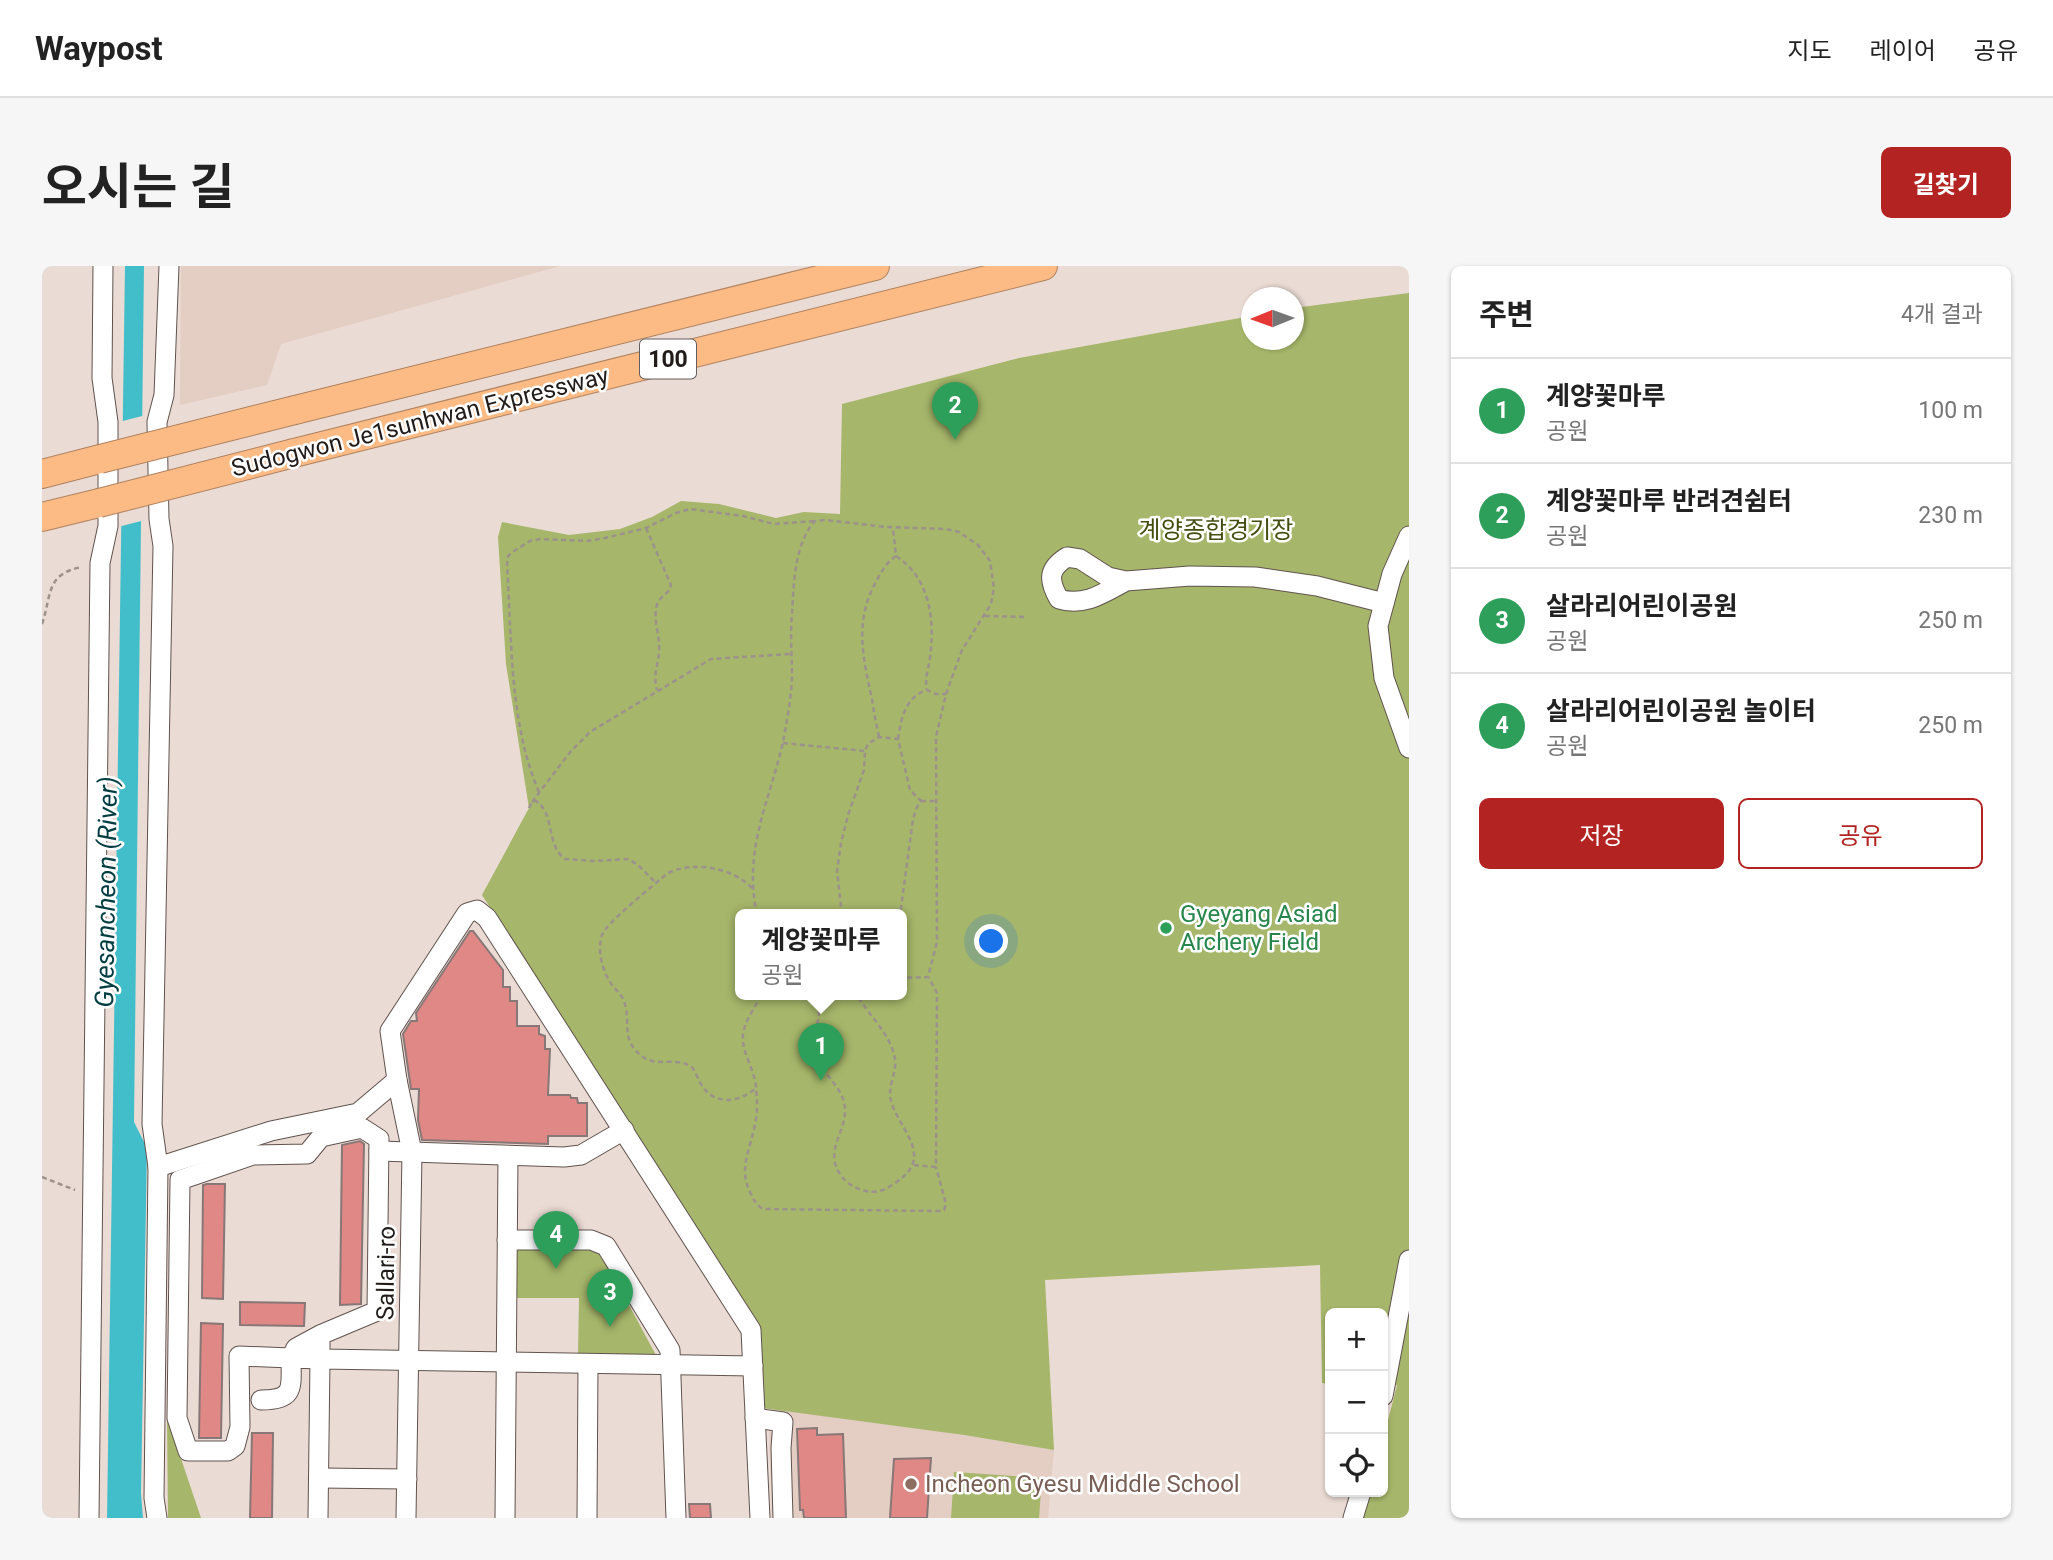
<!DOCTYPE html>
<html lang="ko">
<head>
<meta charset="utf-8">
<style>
	:root { --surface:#fff; --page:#f6f6f6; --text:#222; --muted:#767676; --line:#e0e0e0; --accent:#b32322 }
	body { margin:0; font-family:Roboto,"Noto Sans KR",sans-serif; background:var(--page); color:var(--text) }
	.controls { position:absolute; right:21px; bottom:21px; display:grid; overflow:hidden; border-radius:10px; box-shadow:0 2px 5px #0004 }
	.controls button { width:63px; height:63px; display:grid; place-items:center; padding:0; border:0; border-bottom:2px solid var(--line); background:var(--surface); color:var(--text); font:35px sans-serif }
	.compass { position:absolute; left:1199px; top:21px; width:63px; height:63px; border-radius:50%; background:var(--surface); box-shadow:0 2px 5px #0004; rotate:269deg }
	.you { position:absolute; left:950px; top:676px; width:24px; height:24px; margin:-18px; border:5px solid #fff; border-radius:50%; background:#1a73e8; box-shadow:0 0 0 10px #1a73e833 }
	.badge { display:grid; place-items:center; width:46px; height:46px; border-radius:50%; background:var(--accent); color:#fff; font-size:23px; font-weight:700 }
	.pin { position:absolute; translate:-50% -58px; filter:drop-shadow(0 2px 4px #0008) }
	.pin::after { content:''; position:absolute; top:37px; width:24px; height:21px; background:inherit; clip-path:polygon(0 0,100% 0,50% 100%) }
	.popup { position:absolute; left:693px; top:643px; width:172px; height:91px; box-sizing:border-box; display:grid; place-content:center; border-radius:10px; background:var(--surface); filter:drop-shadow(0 2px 5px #0005); font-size:23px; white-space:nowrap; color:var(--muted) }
	.popup b { font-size:26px; color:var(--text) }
	.popup::after { content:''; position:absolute; left:50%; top:100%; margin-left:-14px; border:14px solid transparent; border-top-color:var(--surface) }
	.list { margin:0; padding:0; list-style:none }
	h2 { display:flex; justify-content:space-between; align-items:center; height:91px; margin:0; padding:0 28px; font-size:30px }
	h2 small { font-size:23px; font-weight:400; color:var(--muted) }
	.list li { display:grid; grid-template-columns:46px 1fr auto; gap:21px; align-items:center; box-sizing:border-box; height:105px; padding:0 28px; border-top:2px solid var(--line) }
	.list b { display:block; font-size:26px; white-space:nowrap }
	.list p { margin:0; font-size:23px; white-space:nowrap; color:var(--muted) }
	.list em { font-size:23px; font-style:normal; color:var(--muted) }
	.actions { display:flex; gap:14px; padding:21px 28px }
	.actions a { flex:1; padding:16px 0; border:2px solid var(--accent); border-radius:10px; text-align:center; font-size:24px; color:var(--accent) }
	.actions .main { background:var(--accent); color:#fff }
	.icon { flex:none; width:38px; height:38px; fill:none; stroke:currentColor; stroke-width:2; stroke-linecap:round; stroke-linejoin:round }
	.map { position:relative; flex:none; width:1367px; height:1252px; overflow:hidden; border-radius:10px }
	header { display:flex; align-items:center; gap:42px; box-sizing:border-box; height:98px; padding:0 35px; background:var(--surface); border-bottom:2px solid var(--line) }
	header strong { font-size:33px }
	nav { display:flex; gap:38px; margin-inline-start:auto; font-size:24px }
	.intro { display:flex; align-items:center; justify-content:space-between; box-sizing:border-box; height:168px; padding:0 42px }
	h1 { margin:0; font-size:49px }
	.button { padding:18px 32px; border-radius:10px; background:var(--accent); color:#fff; font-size:24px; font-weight:700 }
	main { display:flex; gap:42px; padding:0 42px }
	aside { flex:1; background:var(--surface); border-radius:10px; box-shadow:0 2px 5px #0004 }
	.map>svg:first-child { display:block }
</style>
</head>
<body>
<header>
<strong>Waypost</strong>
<nav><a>지도</a><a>레이어</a><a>공유</a></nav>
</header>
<div class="intro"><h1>오시는 길</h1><a class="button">길찾기</a></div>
<main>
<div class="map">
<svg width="1367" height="1252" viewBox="0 0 1367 1252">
	<rect width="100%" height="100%" fill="#eadbd4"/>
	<g fill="#e4cdc3">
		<path d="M139,0H518L239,78L225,119L138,139Z"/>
		<path d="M731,1143L922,1169L1012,1184L1006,1252H730L727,1164Z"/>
	</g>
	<g fill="#a6b66a" fill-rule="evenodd">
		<path d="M1367,27V1252H1319L1327,1226H1341V1174L1355,1119L1341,1118V1047H1288V1118L1280,1117L1278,999L1003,1014L1012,1184L922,1169L720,1142L716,1059L440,629L487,542L464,398L456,271L460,256L527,269L578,263L610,251L639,235L677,238L734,252L762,246L798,248L800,138L977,92L1209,50L1210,74H1252V42ZM698,649H860V729H698Z"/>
		<path d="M471,980L552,981L559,987L615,1091L536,1089L537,1032H470Z"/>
		<path d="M125,1151L159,1252H126Z"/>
		<path d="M912,1206L1000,1212L997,1252H909Z"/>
	</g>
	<path fill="#42beca" d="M83,0H102L92,856L105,882L99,1227L101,1252H65Z"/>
	<path fill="#eadbd4" d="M104,149L103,254L76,261L77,156Z"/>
	<g fill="#e08885" stroke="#877776" stroke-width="2">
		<path d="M428,665H431L461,704V721H468V735H475V760H497V768L503,770V783H508L506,829H528L529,832H535L536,837H545V870H506V878L380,874L376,854L377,823H369L361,768L369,755H375L374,747Z"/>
		<path d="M318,875L322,878L319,1038L298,1039L300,879Z"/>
		<path d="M165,918H183L181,1033L160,1032L161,919Z"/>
		<path d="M198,1036L263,1037L262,1060L198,1059Z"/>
		<path d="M159,1057L181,1058L179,1172H157Z"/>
		<path d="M775,1162V1169L801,1168L804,1252H762L761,1244H758L755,1163Z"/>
		<path d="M210,1167H231L230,1252H208Z"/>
		<path d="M889,1192L885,1252H848L852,1193Z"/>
		<path d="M647,1238H668L669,1252H648Z"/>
	</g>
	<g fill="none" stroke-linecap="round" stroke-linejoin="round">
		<g stroke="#60534e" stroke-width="21">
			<g id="minor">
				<path d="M1367,270L1350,308L1336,360L1342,412L1367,482"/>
				<path d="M1084,315C1062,327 1042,341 1017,333C1006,314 1006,303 1025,291L1038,293L1066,311L1084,315L1148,310L1213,311L1275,320L1342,337"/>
				<path d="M337,885L522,891L539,889L582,864"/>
				<path d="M116,901L110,858L121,280L117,253L115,156L122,129L127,0"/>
				<path d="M465,974H549L564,980L628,1084L634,1252"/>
				<path d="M1341,1130L1367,994"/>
				<path d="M219,1134C254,1134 249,1121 249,1092L278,1093V1069L335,1045L337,873L320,862L279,871L265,888L211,889L138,914L135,1152L146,1185H186L193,1180L198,1161L197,1090L249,1092L254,1082L278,1069"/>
				<path d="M713,1152L741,1156L739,1182L741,1252"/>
				<path d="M277,1212L365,1213"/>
				<path d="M47,1252L58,297L66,260V156L60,112L61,0"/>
				<path d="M115,1252L112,1232L116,901L229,865L316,847L355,814"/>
				<path d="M276,1252L278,1093L711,1100"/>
				<path d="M364,1252L370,886L355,814L348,765L425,647L435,644L445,652L709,1064L718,1252"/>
				<path d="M463,1252L466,890"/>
				<path d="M545,1252L546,1098"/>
				<path d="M1311,1252L1319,1226"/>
			</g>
		</g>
		<g stroke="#af825f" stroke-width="30">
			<g id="highway">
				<path d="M253,144L833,0"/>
				<path d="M252,187L1001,0"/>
				<path d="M0,208L58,193"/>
				<path d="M0,251L57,237"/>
			</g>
		</g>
		<g stroke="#9d918c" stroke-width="2.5" stroke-dasharray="5 3.5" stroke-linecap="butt">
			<path d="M604,262L629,319C627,328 620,329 616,336C610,350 617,366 617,380C618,397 610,407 615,424"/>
			<path d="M854,290C888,312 893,354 888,391C887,403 882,411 885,424"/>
			<path d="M943,350L984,351"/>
			<path d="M0,358C10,329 3,308 40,301"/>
			<path d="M837,471C834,458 832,446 830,433C821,393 812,354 834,316C839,306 845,296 854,290L851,262"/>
			<path d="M856,473C859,453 863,431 885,424L894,428H904"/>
			<path d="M741,477L823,485"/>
			<path d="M497,526C467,457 470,373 465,299L466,290L472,285L488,275L498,273L545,275L563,272L604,262L634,247L648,243L701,250L732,258L773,255"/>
			<path d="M879,535H894"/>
			<path d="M490,536L529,485L548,466L669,393L748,388"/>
			<path d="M487,542L490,536L494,535C514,549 503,578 523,593L552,595L586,593L596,599L614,617"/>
			<path d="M710,622C690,601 651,595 626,607C613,618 564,657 560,669C555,684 560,703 568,716C571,722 578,726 581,733C591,754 576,773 601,791C615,801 634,791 648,800C654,804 655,812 659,818C672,840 697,837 714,822"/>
			<path d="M715,649C701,582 727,538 741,476C745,455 749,433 750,412C750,390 748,369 750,347C752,318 752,278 773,255L783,254L844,261L904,263L917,266L936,279L948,295L952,322L949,338L920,384L904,428L894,471L895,676L886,711L860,712"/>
			<path d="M800,649L795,605L799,577L806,549L822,504L823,485L826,478L837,471L856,473L868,524L879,535L875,541L871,553L858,649"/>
			<path d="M719,729C713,742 703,754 701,768C699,786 712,802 714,820C715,833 716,846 713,858C709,882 696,902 708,926C711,933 714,939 721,943L897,945L902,944L904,938L894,901"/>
			<path d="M771,729C787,756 764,762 774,790C781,810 804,823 803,845C803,868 781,886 800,911C809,922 825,928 838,925C847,922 855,916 861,911C889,887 856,861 849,835C845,820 855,808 853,793C849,768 827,750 815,729"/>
			<path d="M872,899L894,901L895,727L887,712"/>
			<path d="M0,911L33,924"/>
		</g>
		<use href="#minor" stroke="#fff" stroke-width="19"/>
		<use href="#highway" stroke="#fcba85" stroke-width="28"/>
		<g stroke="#af825f" stroke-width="30" stroke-linecap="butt">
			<g id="highway-bridge">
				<path d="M58,193L253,144"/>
				<path d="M57,237L252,187"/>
			</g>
		</g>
		<use href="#highway-bridge" stroke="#fcba85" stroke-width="28"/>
	</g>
	<circle fill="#2e9e5b" stroke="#fff" stroke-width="2.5" cx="1124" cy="662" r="7"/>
	<circle fill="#8d6e63" stroke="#fff" stroke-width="2.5" cx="869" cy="1218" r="7"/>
	<g text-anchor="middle" stroke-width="5" stroke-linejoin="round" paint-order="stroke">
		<rect fill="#fff" stroke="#645f5e" stroke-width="2" x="598" y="73.5" width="56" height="39" rx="5"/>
		<g font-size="23" font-weight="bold" fill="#211b19">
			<text x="626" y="101">100</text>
		</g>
		<g font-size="24" fill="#211b19" stroke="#fff">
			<text transform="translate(378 156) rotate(-14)" y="8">Sudogwon Je1sunhwan Expressway</text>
			<text transform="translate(344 1007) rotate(-89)" y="8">Sallari-ro</text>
		</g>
		<g font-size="24" fill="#444e11" stroke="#fff">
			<text x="1174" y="272">계양종합경기장</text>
		</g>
		<g font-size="24" fill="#27864d" stroke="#fff" text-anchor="start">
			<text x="1138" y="656">Gyeyang Asiad<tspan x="1138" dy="28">Archery Field</tspan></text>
		</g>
		<g font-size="24" fill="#785e54" stroke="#fff" text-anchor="start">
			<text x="883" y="1226">Incheon Gyesu Middle School</text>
		</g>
		<g font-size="26" font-style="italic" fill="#023d42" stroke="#fff">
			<text transform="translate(64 626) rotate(-89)" y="9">Gyesancheon (River)</text>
		</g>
	</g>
</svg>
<div class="controls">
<button>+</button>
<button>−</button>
<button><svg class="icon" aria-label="locate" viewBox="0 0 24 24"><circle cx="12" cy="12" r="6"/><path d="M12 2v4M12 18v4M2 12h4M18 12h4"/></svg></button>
</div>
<svg class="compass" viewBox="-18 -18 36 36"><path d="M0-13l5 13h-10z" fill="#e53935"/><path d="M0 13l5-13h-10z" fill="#767676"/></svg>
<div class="you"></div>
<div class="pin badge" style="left:779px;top:815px;background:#2e9e5b">1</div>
<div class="popup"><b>계양꽃마루</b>공원</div>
<div class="pin badge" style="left:913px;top:174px;background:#2e9e5b">2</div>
<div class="pin badge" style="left:568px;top:1061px;background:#2e9e5b">3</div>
<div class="pin badge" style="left:514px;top:1003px;background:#2e9e5b">4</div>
</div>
<aside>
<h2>주변<small>4개 결과</small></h2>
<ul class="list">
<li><span class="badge" style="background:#2e9e5b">1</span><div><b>계양꽃마루</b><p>공원</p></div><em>100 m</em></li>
<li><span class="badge" style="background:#2e9e5b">2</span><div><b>계양꽃마루 반려견쉼터</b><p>공원</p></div><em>230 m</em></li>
<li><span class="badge" style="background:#2e9e5b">3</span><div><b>살라리어린이공원</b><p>공원</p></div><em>250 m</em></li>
<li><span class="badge" style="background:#2e9e5b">4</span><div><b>살라리어린이공원 놀이터</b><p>공원</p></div><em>250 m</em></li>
</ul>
<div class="actions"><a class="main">저장</a><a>공유</a></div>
</aside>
</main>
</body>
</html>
